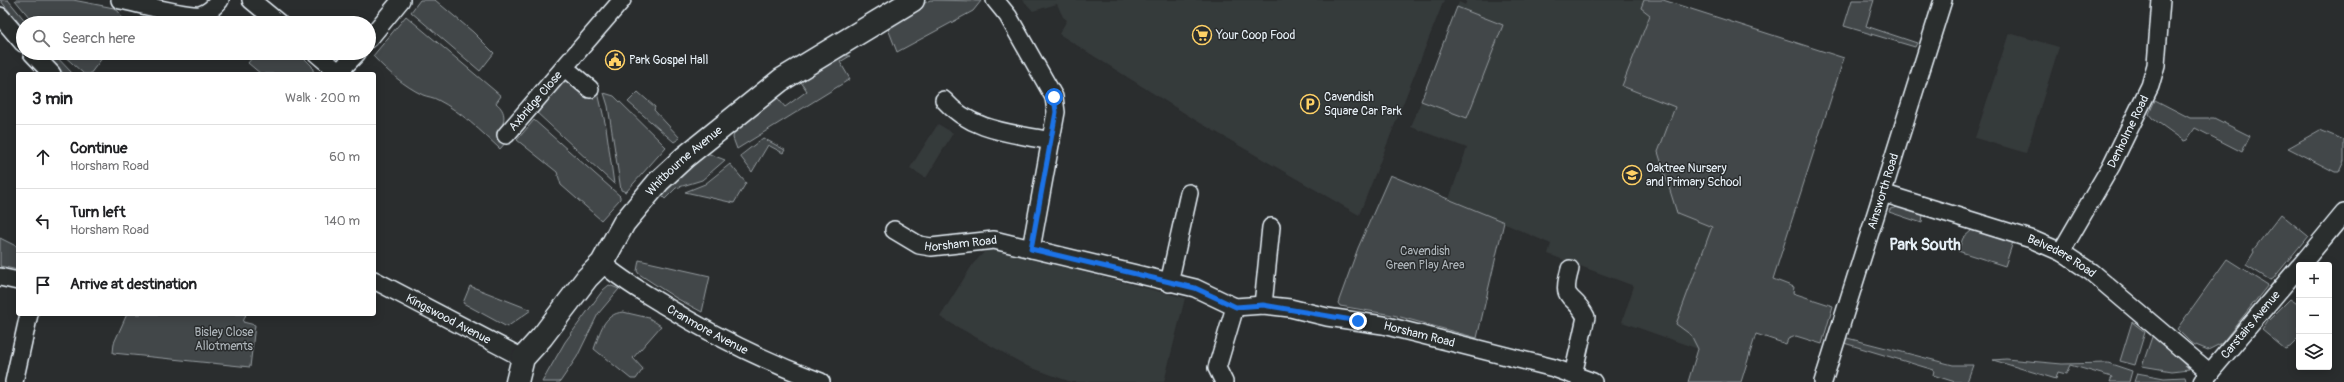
<!DOCTYPE html>
<html lang="en">
<head>
<meta charset="utf-8">
<style>
	:root { --surface:#fff; --page:#f6f6f6; --text:#202124; --muted:#757577; --line:#e0e0e0 }
	body { margin:0; font-family:Pangolin,sans-serif; background:var(--page); color:var(--text) }
	.controls { position:absolute; right:12px; bottom:12px; display:grid; overflow:hidden; border-radius:4px; box-shadow:0 2px 10px #0003 }
	.controls button { width:36px; height:36px; display:grid; place-items:center; padding:0; border:0; border-bottom:1px solid var(--line); background:var(--surface); color:var(--text); font:20px sans-serif }
	.stop { position:absolute; width:12px; height:12px; margin:-9px; border:3px solid #1a73e8; border-radius:50%; background:#fff }
	.stop.end { background:#1a73e8; border-color:#fff; box-shadow:0 1px 4px #0008 }
	.list { margin:0; padding:0; list-style:none }
	h2 { display:flex; justify-content:space-between; align-items:center; height:52px; margin:0; padding:0 16px; font-size:17px }
	h2 small { font-size:13px; font-weight:400; color:var(--muted) }
	.list li { display:grid; grid-template-columns:26px 1fr auto; gap:12px; align-items:center; box-sizing:border-box; height:64px; padding:0 16px; border-top:1px solid var(--line) }
	.list b { display:block; font-size:15px; white-space:nowrap }
	.list p { margin:0; font-size:13px; white-space:nowrap; color:var(--muted) }
	.list em { font-size:13px; font-style:normal; color:var(--muted) }
	.icon { flex:none; width:22px; height:22px; fill:none; stroke:currentColor; stroke-width:2; stroke-linecap:round; stroke-linejoin:round }
	.map { position:relative; flex:none; width:2344px; height:382px; overflow:hidden }
	.search { position:absolute; background:var(--surface); box-shadow:0 2px 10px #0003; left:16px; top:16px; width:360px; height:44px; display:flex; align-items:center; gap:10px; box-sizing:border-box; padding:0 14px; border-radius:22px; color:var(--muted); font-size:15px }
	.panel { position:absolute; background:var(--surface); box-shadow:0 2px 10px #0003; left:16px; top:72px; width:360px; height:244px; border-radius:4px }
	.map>svg:first-child { display:block }
</style>
</head>
<body>
<div class="map">
<svg width="2344" height="382" viewBox="0 0 2344 382">
	<rect width="100%" height="100%" fill="#2a2d2e"/>
	<filter id="ink" filterUnits="userSpaceOnUse"><feTurbulence type="fractalNoise" baseFrequency=".025" numOctaves="2"/><feDisplacementMap in="SourceGraphic" scale="8" xChannelSelector="R" yChannelSelector="G"/><feConvolveMatrix kernelMatrix="1 2 1 2 8 2 1 2 1" color-interpolation-filters="sRGB"/></filter>
	<g filter="url(#ink)">
		<g fill="#363a3b">
			<path d="M1023,0H1444L1359,215L1197,121L1059,34L1067,20L1063,17L1057,4L1033,11Z"/>
			<path d="M1467,0H1663L1844,58L1782,248L1688,382L1698,349L1622,322L1634,286L1548,254L1551,244L1449,199L1467,148L1411,127L1459,2L1465,5Z"/>
			<path d="M2009,33L2059,47L2026,153L1975,138Z"/>
			<path d="M938,124L953,133L926,178L910,168Z"/>
			<path d="M988,248L1185,298L1164,382H1071L1027,366L940,317L973,264Z"/>
		</g>
		<g fill="#424648" stroke="#959ca0">
			<path d="M0,0H8L27,23H23V28Z"/>
			<path d="M15,0H73L114,8L119,12L124,23H34Z"/>
			<path d="M420,0H435L473,32L494,53L480,71L411,12Z"/>
			<path d="M930,0L981,1L973,11L897,52L887,26Z"/>
			<path d="M1644,0H1663L1844,58L1773,279L1794,287L1793,293L1833,306L1822,344L1796,336L1788,339L1786,344L1756,334L1741,382H1688L1698,349L1691,335L1676,324L1712,227L1677,213L1658,152L1675,107L1622,86L1650,15L1641,8Z"/>
			<path d="M1852,0H1874L1866,26L1917,43L1915,47L1844,26Z"/>
			<path d="M1457,7L1503,25L1467,118L1421,101Z"/>
			<path d="M406,16L501,96L496,103C507,112 505,121 499,133L507,141L500,149C482,132 460,111 438,100C433,97 428,97 423,95C404,86 387,71 373,56Z"/>
			<path d="M45,53H53L73,74H64Z"/>
			<path d="M61,53H106L90,74H84Z"/>
			<path d="M256,53H299L312,66L314,74H261L248,63Z"/>
			<path d="M838,55L850,56L840,62L850,79L737,149L733,138L734,131L776,96L785,107L807,91L799,79Z"/>
			<path d="M564,83L597,88L606,127L614,184L536,112L559,85Z"/>
			<path d="M638,92L655,107L654,110L680,138L674,142L628,102Z"/>
			<path d="M604,93L614,96L666,147L626,192L621,190L608,106Z"/>
			<path d="M2155,100L2190,118H2214L2250,136L2242,152L2195,128L2187,140L2184,141L2152,118L2149,114Z"/>
			<path d="M534,120L620,196V199L601,220L561,185L557,172L517,140Z"/>
			<path d="M2320,130L2344,140V161L2339,172H2335L2288,148Z"/>
			<path d="M763,138L785,150L783,153L768,145L752,172L740,156Z"/>
			<path d="M707,153L725,160L702,180L676,188L665,199L661,195L686,170Z"/>
			<path d="M730,164L746,183L734,203L685,192L705,184Z"/>
			<path d="M1390,175L1504,222L1477,338L1393,315L1340,306L1338,303L1358,248Z"/>
			<path d="M1899,207L1923,214L1922,223L1889,212L1890,209Z"/>
			<path d="M2281,214L2308,236L2273,279L2270,280L2246,265L2254,252L2253,250Z"/>
			<path d="M1972,230L2013,242L2005,266L1958,251L1963,238Z"/>
			<path d="M0,238L18,247V270L0,266Z"/>
			<path d="M2227,259L2268,285L2222,343L2208,350L2191,343L2177,329Z"/>
			<path d="M639,260L710,276L702,312L676,298L639,274L637,271Z"/>
			<path d="M609,285L619,289L598,314L577,357L560,382H542L565,342L603,290Z"/>
			<path d="M470,286L531,310L507,327L463,303Z"/>
			<path d="M2290,299L2299,305V338L2290,347L2285,349L2262,330L2269,320Z"/>
			<path d="M623,312L649,318L661,326L633,358L643,369L636,379H631L594,349C600,333 603,314 623,312Z"/>
			<path d="M127,314H246L243,322L255,325L250,367L113,353L114,343Z"/>
			<path d="M2132,322L2145,332L2135,365L2120,361Z"/>
			<path d="M2153,334L2189,369L2172,371L2142,366Z"/>
			<path d="M1847,338L1953,365H1973L1967,382H1955L1933,375L1934,370L1844,343Z"/>
			<path d="M2006,359L2062,364L2108,363L2132,371L2129,382H2110L2112,377L2070,365L2066,374L2058,372L2056,379L1993,360Z"/>
			<path d="M2137,373L2164,378L2185,377L2186,381L2134,382Z"/>
		</g>
		<g fill="none" stroke-linecap="round" stroke-linejoin="round">
			<g stroke="#e8f1f8" stroke-width="20">
				<g id="street">
					<path d="M120,0C136,3 187,17 200,15C208,13 215,6 220,0"/>
					<path d="M251,0L279,23"/>
					<path d="M995,0L1008,16L1054,97L1056,112L1031,249"/>
					<path d="M0,16L23,43"/>
					<path d="M369,39L401,0"/>
					<path d="M32,53L52,74"/>
					<path d="M316,53L338,72"/>
					<path d="M565,68L590,89"/>
					<path d="M337,74L357,53"/>
					<path d="M944,100C971,131 1012,133 1051,141"/>
					<path id="s1" d="M506,135L622,0"/>
					<path id="s2" d="M1882,193L2031,239L2061,252L2091,272L2210,373"/>
					<path id="s3" d="M894,230L919,245L931,247L994,240L1195,288L1235,307L1263,305L1290,308L1327,317L1383,325L1554,368L1593,382"/>
					<path id="s4" d="M2061,252L2111,166L2150,86L2156,65L2161,0"/>
					<path id="s5" d="M602,263C620,279 641,291 662,304C712,335 766,362 821,382"/>
					<path d="M2301,265L2344,213"/>
					<path d="M1570,269C1560,304 1573,291 1586,317L1573,375"/>
					<path d="M0,277L18,281"/>
					<path id="s6" d="M374,280L523,358"/>
					<path d="M1169,283L1189,193"/>
					<path d="M1263,305L1271,227"/>
					<path d="M14,382L29,314"/>
					<path d="M1224,382L1217,368L1235,307"/>
					<path id="s7" d="M1823,382L1943,0"/>
					<path id="s8" d="M2202,382L2299,267"/>
				</g>
			</g>
			<g stroke="#e8f1f8" stroke-width="25">
				<g id="secondary">
					<path id="s9" d="M517,382L523,358L542,337L587,278L602,263L624,223L659,181L685,157L781,80L913,0"/>
				</g>
			</g>
			<use href="#street" stroke="#2a2d2e" stroke-width="17"/>
			<use href="#secondary" stroke="#2a2d2e" stroke-width="22"/>
		</g>
	</g>
	<g fill="none" stroke-linecap="round" stroke-linejoin="round" filter="url(#ink)">
		<path stroke="#1a73e8" stroke-width="5" d="M1054,97L1056,112L1031,249L1195,288L1236,307L1263,305L1358,321"/>
	</g>
	<defs>
		<g id="supermarket-ring" transform="scale(1)"><circle r="9.5" fill="#2a2d2e" stroke="#ffd166" stroke-width="1.5"/><path d="M-6-5.5h2.5l.6 2H6L4.5 2H-2.5L-4.4-4H-6ZM-1.5 3.2a1.3 1.3 0 1 0 .1 0ZM3 3.2a1.3 1.3 0 1 0 .1 0Z" fill="#ffd166"/></g>
		<g id="civic-ring" transform="scale(1)"><circle r="9.5" fill="#2a2d2e" stroke="#ffd166" stroke-width="1.5"/><path d="M-.6-6.5H3V-4.5H.6V-3L4-1V1h2V6H-6V1h2V-1L-.6-3ZM-1.2 2.5V6h2.4V2.5Z" fill="#ffd166"/></g>
		<g id="parking-ring" transform="scale(1)"><circle r="9.5" fill="#2a2d2e" stroke="#ffd166" stroke-width="1.5"/><path d="M-3.5-5.5H1a3.5 3.5 0 0 1 0 7H-1V5.5H-3.5ZM-1-3.4V-.6H.8a1.4 1.4 0 0 0 0-2.8Z" fill="#ffd166"/></g>
		<g id="school-ring" transform="scale(1)"><circle r="9.5" fill="#2a2d2e" stroke="#ffd166" stroke-width="1.5"/><path d="M0-5L7-2L0 1L-7-2ZM-4 1L0 2.5L4 1V4Q0 6-4 4Z" fill="#ffd166"/></g>
	</defs>
	<g fill-rule="evenodd">
		<use href="#supermarket-ring" x="1202" y="35"/>
		<use href="#civic-ring" x="615" y="60"/>
		<use href="#parking-ring" x="1310" y="104"/>
		<use href="#school-ring" x="1632" y="175"/>
	</g>
	<g text-anchor="middle" stroke-width="3" stroke-linejoin="round" paint-order="stroke">
		<g font-size="12" fill="#e8f1f8" stroke="#2a2d2e" text-anchor="start">
			<text x="1216" y="39">Your Coop Food</text>
			<text x="629" y="64">Park Gospel Hall</text>
			<text x="1324" y="101">Cavendish<tspan x="1324" dy="14">Square Car Park</tspan></text>
			<text x="1646" y="172">Oaktree Nursery<tspan x="1646" dy="14">and Primary School</tspan></text>
		</g>
		<g font-size="12" fill="#e8f1f8" stroke="#2a2d2e">
			<text dy="4" stroke="none"><textPath href="#s1" startOffset="45">Axbridge Close</textPath></text>
			<text dy="4" stroke="none"><textPath href="#s4" startOffset="138">Denholme Road</textPath></text>
			<text dy="4" stroke="none"><textPath href="#s9" startOffset="281">Whitbourne Avenue</textPath></text>
			<text dy="4" stroke="none"><textPath href="#s7" startOffset="200">Ainsworth Road</textPath></text>
			<text dy="4" stroke="none"><textPath href="#s3" startOffset="71">Horsham Road</textPath></text>
			<text dy="4" stroke="none"><textPath href="#s2" startOffset="191">Belvedere Road</textPath></text>
			<text dy="4" stroke="none"><textPath href="#s6" startOffset="84">Kingswood Avenue</textPath></text>
			<text dy="4" stroke="none"><textPath href="#s8" startOffset="75">Carstairs Avenue</textPath></text>
			<text dy="4" stroke="none"><textPath href="#s5" startOffset="125">Cranmore Avenue</textPath></text>
			<text dy="4" stroke="none"><textPath href="#s3" startOffset="543">Horsham Road</textPath></text>
		</g>
		<g font-size="12" fill="#aeb5ba" stroke="#2a2d2e">
			<text x="1425" y="255">Cavendish<tspan x="1425" dy="14">Green Play Area</tspan></text>
			<text x="224" y="336">Bisley Close<tspan x="224" dy="14">Allotments</tspan></text>
		</g>
		<g font-size="16" font-weight="bold" fill="#e8f1f8" stroke="#2a2d2e">
			<text x="1925" y="250">Park South</text>
		</g>
	</g>
</svg>
<div class="controls">
<button>+</button>
<button>−</button>
<button><svg class="icon" aria-label="layers" viewBox="0 0 24 24"><path d="M12 4l9 5-9 5-9-5zM3 14l9 5 9-5"/></svg></button>
</div>
<div class="stop" style="left:1054px;top:97px"></div>
<div class="stop end" style="left:1358px;top:321px"></div>
<div class="search"><svg class="icon" aria-label="search" viewBox="0 0 24 24"><circle cx="10" cy="10" r="6"/><path d="M15 15l6 6"/></svg>Search here</div>
<section class="panel">
<h2>3 min<small>Walk · 200 m</small></h2>
<ul class="list">
<li><svg class="icon" aria-label="ahead" viewBox="0 0 24 24"><path d="M12 20V5M6 11l6-6 6 6"/></svg><div><b>Continue</b><p>Horsham Road</p></div><em>60 m</em></li>
<li><svg class="icon" aria-label="left" viewBox="0 0 24 24"><path d="M17 20v-9H6M10 6l-5 5 5 5"/></svg><div><b>Turn left</b><p>Horsham Road</p></div><em>140 m</em></li>
<li><svg class="icon" aria-label="arrive" viewBox="0 0 24 24"><path d="M6 21V4h12l-3 4 3 4H6"/></svg><div><b>Arrive at destination</b></div></li>
</ul>
</section>
</div>
</body>
</html>
